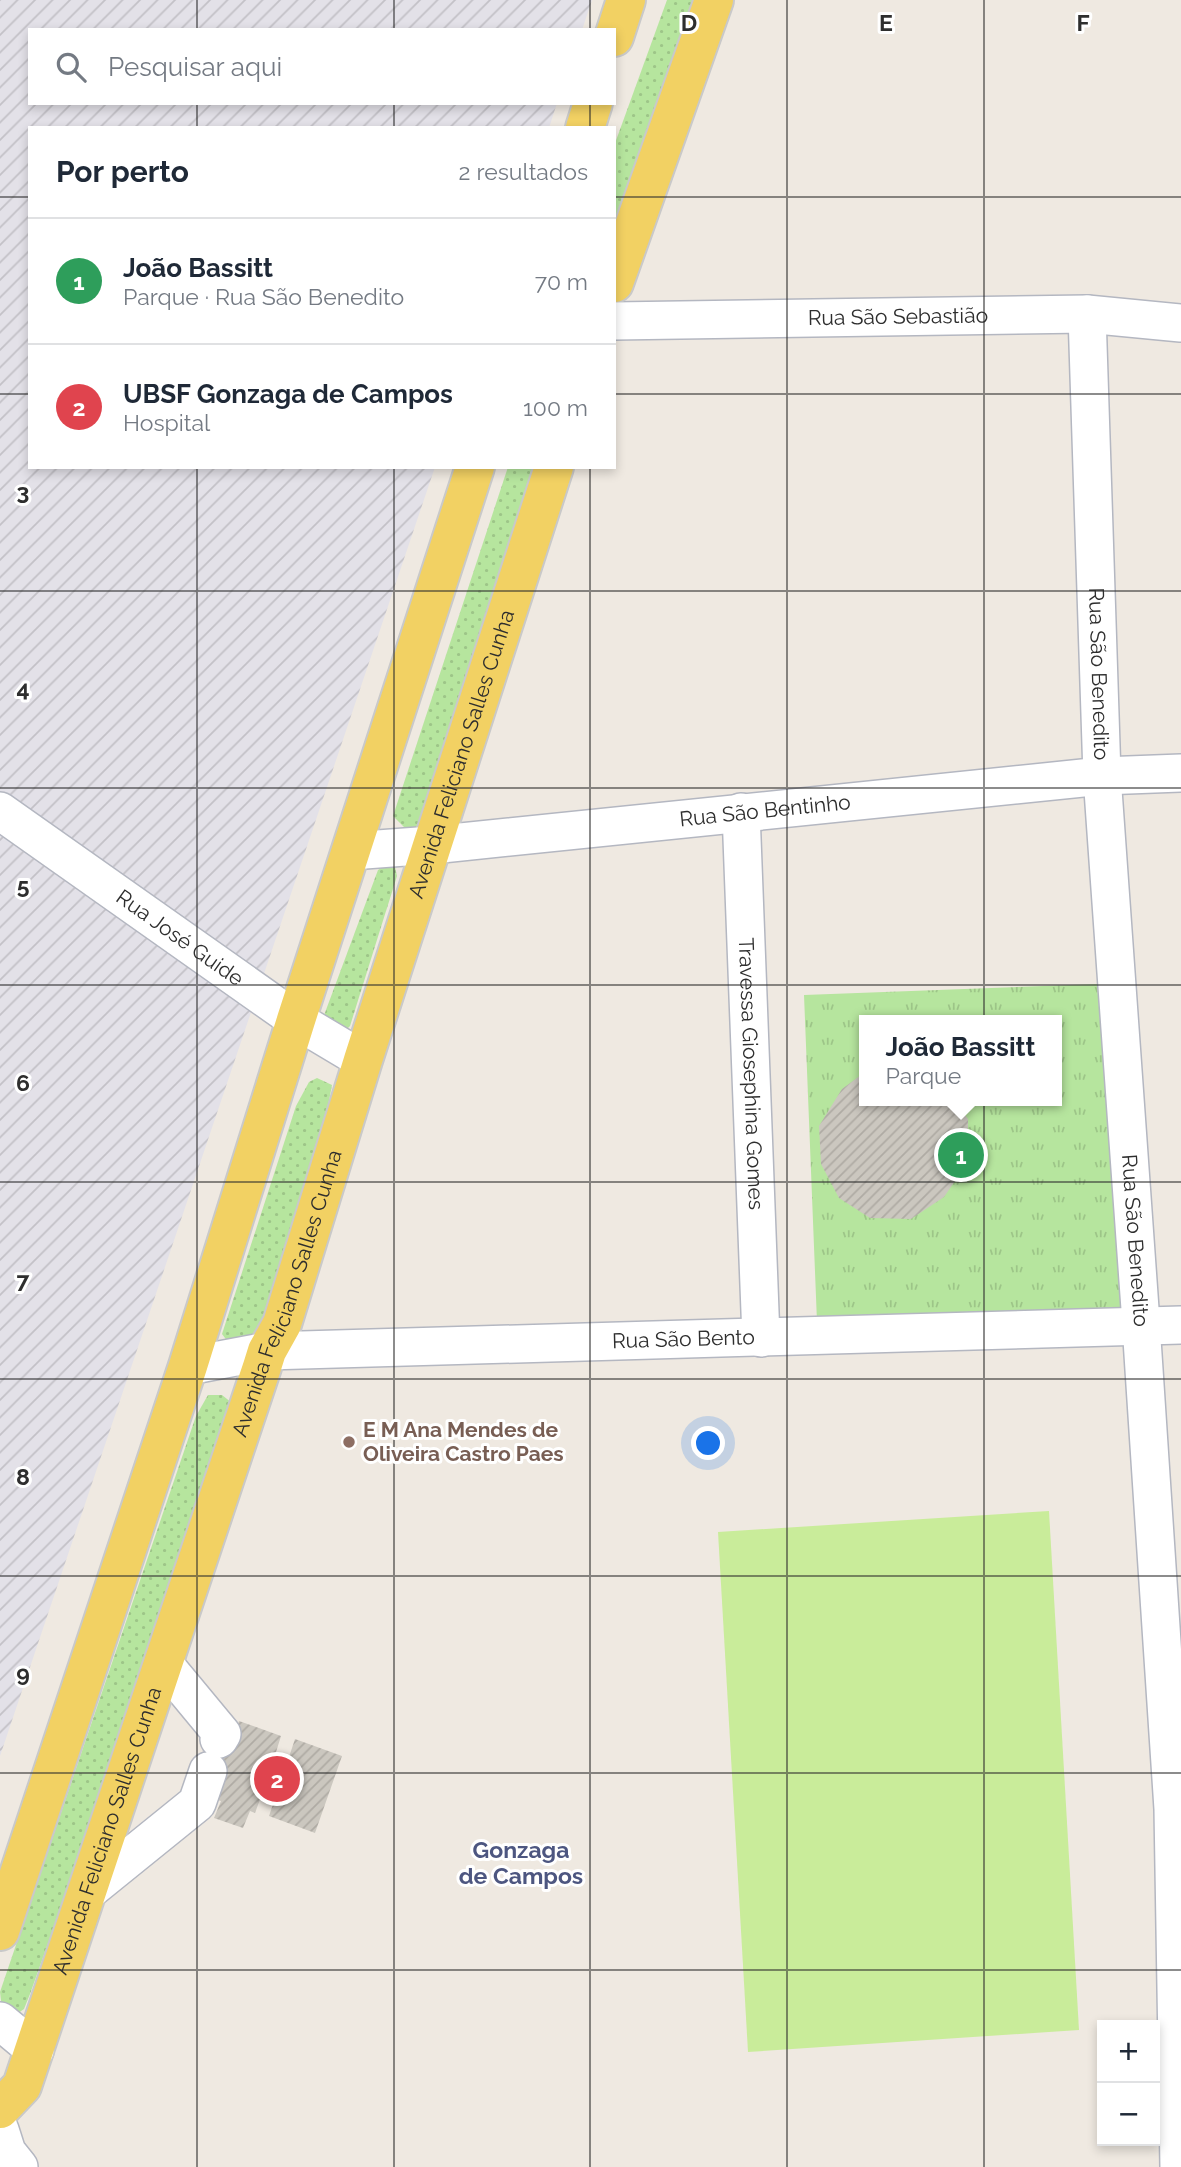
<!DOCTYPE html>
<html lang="pt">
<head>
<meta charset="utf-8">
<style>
	:root { --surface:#fff; --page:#f6f6f7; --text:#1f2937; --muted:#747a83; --line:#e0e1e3; --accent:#7c3aed }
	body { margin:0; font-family:Raleway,sans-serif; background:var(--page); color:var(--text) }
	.controls { position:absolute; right:21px; bottom:21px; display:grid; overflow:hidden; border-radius:0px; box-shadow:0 4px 10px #0003 }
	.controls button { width:63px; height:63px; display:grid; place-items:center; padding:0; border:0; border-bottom:2px solid var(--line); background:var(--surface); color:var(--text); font:35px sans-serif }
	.you { position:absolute; left:709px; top:1444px; width:24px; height:24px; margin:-18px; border:5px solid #fff; border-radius:50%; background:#1a73e8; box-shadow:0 0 0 10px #1a73e833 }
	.badge { display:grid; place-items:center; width:46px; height:46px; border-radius:50%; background:var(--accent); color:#fff; font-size:23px; font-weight:700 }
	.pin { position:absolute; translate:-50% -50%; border:4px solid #fff; box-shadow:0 2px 7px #0006 }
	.popup { position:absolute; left:859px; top:1015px; width:203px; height:91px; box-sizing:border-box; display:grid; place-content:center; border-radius:0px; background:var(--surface); filter:drop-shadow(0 2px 5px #0005); font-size:23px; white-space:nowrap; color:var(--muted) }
	.popup b { font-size:26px; color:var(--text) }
	.popup::after { content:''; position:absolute; left:50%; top:100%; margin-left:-14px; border:14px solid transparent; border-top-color:var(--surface) }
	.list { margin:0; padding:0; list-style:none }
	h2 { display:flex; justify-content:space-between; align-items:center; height:91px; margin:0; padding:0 28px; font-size:30px }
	h2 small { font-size:23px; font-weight:400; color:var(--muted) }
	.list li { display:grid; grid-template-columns:46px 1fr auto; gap:21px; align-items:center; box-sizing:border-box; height:126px; padding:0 28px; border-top:2px solid var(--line) }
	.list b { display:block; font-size:26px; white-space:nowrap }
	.list p { margin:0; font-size:23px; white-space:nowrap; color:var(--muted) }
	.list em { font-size:23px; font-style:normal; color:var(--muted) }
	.icon { flex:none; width:38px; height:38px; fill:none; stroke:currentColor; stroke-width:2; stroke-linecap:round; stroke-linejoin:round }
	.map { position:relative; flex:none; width:1181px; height:2167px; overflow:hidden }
	.search { position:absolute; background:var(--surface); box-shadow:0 4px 10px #0003; left:28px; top:28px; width:588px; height:77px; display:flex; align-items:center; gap:18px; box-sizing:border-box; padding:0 24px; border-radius:0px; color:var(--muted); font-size:26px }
	.panel { position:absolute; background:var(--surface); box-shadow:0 4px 10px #0003; left:28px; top:126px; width:588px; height:343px; border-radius:0px }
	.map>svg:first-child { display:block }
</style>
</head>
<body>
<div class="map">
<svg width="1181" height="2167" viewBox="0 0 1181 2167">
	<defs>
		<pattern id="industrial-furrows" width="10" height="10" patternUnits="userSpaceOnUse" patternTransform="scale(1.75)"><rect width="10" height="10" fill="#e3e1e8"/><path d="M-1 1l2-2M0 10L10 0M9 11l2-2" fill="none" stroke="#c3c1c7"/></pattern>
		<pattern id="grass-dots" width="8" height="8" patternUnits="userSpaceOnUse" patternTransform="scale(1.75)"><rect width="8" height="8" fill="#b6e59e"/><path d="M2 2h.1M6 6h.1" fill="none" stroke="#9dc588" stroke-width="1.8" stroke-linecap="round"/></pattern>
		<pattern id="park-tufts" width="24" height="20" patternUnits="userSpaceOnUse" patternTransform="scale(1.75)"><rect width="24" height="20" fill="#b6e59e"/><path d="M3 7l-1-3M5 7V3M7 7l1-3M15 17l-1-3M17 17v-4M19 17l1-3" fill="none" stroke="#9dc588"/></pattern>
		<pattern id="building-hatch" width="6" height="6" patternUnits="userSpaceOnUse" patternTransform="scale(1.75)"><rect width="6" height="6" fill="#cbc7bf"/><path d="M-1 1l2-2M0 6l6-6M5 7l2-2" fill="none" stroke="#afaba4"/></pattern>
	</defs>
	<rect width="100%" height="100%" fill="#efe9e1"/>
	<path fill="url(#industrial-furrows)" d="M0,0H592L582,30H30V103H557L549,128H30V467H435L0,1756Z"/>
	<g fill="url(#grass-dots)">
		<path d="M667,0H697L614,241V146Z"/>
		<path d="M508,467H543L419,831L404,827L393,816Z"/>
		<path d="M386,865L395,867L397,876L350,1026L343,1033L323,1018L378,870Z"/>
		<path d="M317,1078L332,1085L329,1101L259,1337L231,1346L222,1334L296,1106L309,1082Z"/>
		<path d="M208,1395H222L232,1403L233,1423L30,1994L24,2009L14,2016L2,2009L0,1992L196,1416Z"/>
	</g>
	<path fill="url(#park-tufts)" fill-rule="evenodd" d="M1097,984L1125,1314L817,1322L804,995ZM865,1020H1057V1101H865Z"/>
	<path fill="#c9ec9a" d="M1049,1511L1079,2030L748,2052L718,1532Z"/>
	<g fill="url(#building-hatch)">
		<path d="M865,1072V1101H955L968,1119V1162L944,1197L911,1219L870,1218L839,1198L821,1164L819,1126L842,1089Z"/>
		<path d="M239,1721L281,1736L272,1765L285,1769L295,1739L342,1756L315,1833L269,1816L279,1787L266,1783L255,1813L250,1811L243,1828L214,1818L221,1801L213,1799L201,1768L211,1738L231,1745Z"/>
	</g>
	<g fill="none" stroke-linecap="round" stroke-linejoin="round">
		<g stroke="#b4b7c1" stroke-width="40">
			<g id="minor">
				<path id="s1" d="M1087,314L1102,776L1140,1309L1173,1809L1179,2167"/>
				<path id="s2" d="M614,321L1087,314L1181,323"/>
				<path id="s3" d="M0,811L296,1020L363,1060"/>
				<path id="s4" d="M741,812L761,1338"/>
				<path id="s5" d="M351,851L432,845L1102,776L1181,773"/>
				<path id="s6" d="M188,1366L267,1351L1181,1325"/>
				<path d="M164,1664L222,1734L219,1739"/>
				<path d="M87,1892L197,1803L208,1771"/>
				<path d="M0,2021L35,2050"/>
				<path d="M0,2130L7,2152L19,2167"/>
			</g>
		</g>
		<g stroke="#c9c9c9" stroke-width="42">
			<g id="major">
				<path d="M614,37L626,0"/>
				<path d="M585,128L593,103"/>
				<path d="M614,283L714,0"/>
				<path d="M0,1931L188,1366L296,1020L475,467"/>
				<path id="s7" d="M0,2109L22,2086L262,1367L267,1351L282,1324L363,1060L554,467"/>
			</g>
		</g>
		<use href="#minor" stroke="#fff" stroke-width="37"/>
		<use href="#major" stroke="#f2d163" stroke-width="38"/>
	</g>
	<path fill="none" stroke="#2e2e2e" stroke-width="2" stroke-opacity="0.55" d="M197,0V30M394,0V30M590,0V30M787,0V2167M984,0V2167M197,103V128M394,103V128M590,103V128M0,197H30M614,197H1181M0,394H30M614,394H1181M197,467V2167M394,467V2167M590,467V2167M0,591H1181M0,788H1181M0,985H1181M0,1182H1181M0,1379H1181M0,1576H1181M0,1773H1181M0,1970H1181"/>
	<circle fill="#8d6e63" stroke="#fff" stroke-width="2.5" cx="349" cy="1442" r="7"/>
	<g text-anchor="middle" stroke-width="6" stroke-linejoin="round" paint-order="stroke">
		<g font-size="21" fill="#2e2e2e" stroke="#fff">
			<text dy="7" stroke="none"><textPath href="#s2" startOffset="284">Rua São Sebastião</textPath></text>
			<text dy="7" stroke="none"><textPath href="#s1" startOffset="360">Rua São Benedito</textPath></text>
			<text dy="7" stroke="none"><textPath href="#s7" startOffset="1435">Avenida Feliciano Salles Cunha</textPath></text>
			<text dy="7" stroke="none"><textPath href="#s5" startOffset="416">Rua São Bentinho</textPath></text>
			<text dy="7" stroke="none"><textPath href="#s3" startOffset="220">Rua José Guide</textPath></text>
			<text dy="7" stroke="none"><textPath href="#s4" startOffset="262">Travessa Giosephina Gomes</textPath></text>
			<text dy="7" stroke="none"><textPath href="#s1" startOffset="928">Rua São Benedito</textPath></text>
			<text dy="7" stroke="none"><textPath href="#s7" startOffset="868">Avenida Feliciano Salles Cunha</textPath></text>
			<text dy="7" stroke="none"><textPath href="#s6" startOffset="497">Rua São Bento</textPath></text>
			<text dy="7" stroke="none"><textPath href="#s7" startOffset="301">Avenida Feliciano Salles Cunha</textPath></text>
		</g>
		<g font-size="21" font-weight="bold" fill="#785e54" stroke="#fff" text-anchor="start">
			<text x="363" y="1437">E M Ana Mendes de<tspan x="363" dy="24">Oliveira Castro Paes</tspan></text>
		</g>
		<g font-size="23" font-weight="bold" fill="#4d5680" stroke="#fff">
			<text x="521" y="1858">Gonzaga<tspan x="521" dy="26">de Campos</tspan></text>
		</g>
	</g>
	<g font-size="23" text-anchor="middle" font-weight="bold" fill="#2e2e2e" stroke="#fff" stroke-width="6" stroke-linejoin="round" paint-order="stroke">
		<text x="689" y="31">D</text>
		<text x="886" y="31">E</text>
		<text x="1083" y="31">F</text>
		<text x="23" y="500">3</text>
		<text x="23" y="697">4</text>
		<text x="23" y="894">5</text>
		<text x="23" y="1091">6</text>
		<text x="23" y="1288">7</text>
		<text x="23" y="1485">8</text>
		<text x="23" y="1682">9</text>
	</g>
</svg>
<div class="controls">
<button>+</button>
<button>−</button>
</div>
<div class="you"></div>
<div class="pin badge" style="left:961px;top:1155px;background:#2e9e5b">1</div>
<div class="popup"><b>João Bassitt</b>Parque</div>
<div class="pin badge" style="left:277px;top:1779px;background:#e0444e">2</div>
<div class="search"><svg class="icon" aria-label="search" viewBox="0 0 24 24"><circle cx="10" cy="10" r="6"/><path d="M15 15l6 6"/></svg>Pesquisar aqui</div>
<section class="panel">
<h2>Por perto<small>2 resultados</small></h2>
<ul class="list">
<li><span class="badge" style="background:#2e9e5b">1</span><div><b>João Bassitt</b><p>Parque · Rua São Benedito</p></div><em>70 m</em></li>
<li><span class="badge" style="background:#e0444e">2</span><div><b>UBSF Gonzaga de Campos</b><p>Hospital</p></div><em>100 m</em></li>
</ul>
</section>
</div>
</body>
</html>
